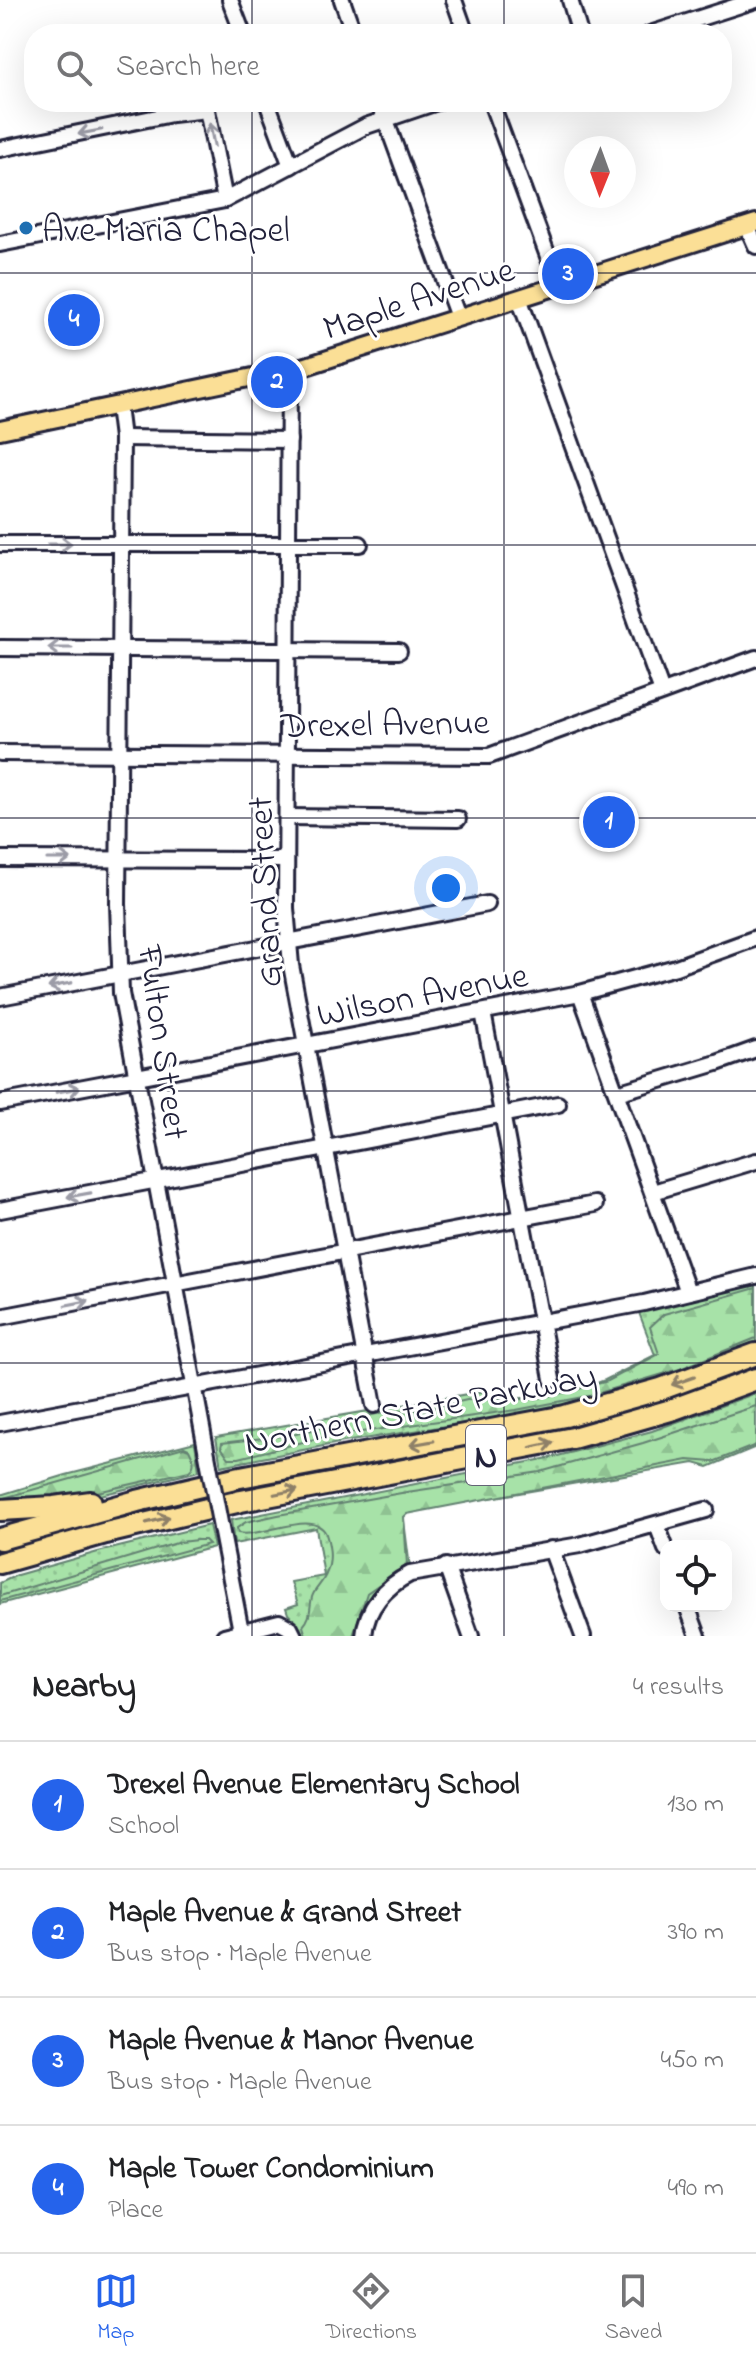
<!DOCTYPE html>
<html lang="en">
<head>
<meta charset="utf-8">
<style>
	:root { --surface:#fff; --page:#f2f2f2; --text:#202124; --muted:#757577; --line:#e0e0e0; --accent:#2563eb }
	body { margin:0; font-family:"Indie Flower",sans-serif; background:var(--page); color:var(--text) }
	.controls { position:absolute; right:24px; bottom:24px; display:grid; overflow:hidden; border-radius:16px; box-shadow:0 8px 32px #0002 }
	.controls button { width:72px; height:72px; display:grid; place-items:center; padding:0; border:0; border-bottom:2px solid var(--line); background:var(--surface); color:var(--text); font:40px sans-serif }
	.compass { position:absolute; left:564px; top:136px; width:72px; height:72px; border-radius:50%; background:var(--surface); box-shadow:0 8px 32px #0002; rotate:181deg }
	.you { position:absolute; left:446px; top:888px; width:28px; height:28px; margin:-20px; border:6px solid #fff; border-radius:50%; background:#1a73e8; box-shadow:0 0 0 12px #1a73e833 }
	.badge { display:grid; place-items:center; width:52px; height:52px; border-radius:50%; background:var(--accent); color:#fff; font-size:26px; font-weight:700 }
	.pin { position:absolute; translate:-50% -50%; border:4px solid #fff; box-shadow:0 2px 8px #0006 }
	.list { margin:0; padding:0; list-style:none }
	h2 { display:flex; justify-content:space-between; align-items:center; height:104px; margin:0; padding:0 32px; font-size:34px }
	h2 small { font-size:26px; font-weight:400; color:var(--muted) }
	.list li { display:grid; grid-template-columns:52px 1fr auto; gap:24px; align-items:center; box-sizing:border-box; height:128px; padding:0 32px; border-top:2px solid var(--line) }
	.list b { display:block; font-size:30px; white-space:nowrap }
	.list p { margin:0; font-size:26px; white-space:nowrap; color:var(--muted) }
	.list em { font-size:26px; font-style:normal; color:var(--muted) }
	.icon { flex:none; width:44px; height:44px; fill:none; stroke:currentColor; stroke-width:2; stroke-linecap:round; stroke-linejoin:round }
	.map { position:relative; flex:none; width:756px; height:1636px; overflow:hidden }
	.search { position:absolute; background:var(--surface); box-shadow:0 8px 32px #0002; left:24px; right:24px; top:24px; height:88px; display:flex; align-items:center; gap:20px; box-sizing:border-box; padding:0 28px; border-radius:32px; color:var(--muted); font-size:30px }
	.sheet { height:616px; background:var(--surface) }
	nav { display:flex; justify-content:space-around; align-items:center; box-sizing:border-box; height:112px; border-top:2px solid var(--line); background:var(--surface); font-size:22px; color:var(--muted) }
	nav a { display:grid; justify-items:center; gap:4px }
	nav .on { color:var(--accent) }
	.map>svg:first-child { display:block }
</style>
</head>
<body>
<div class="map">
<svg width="756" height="1636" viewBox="0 0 756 1636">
	<defs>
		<pattern id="grass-dots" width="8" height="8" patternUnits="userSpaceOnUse" patternTransform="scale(2)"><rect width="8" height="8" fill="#a7e2a8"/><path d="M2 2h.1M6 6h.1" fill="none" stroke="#8fc292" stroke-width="1.8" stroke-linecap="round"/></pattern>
		<pattern id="forest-firs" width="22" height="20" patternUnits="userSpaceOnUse" patternTransform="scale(2)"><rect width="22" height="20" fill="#a7e2a8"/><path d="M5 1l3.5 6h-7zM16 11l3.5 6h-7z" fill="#8fc292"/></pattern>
	</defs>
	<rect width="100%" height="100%" fill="#fff"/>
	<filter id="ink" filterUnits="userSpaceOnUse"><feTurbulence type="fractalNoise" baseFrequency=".0125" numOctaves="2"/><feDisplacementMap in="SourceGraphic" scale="16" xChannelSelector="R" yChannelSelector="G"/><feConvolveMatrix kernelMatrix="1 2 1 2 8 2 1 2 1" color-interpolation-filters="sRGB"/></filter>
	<g filter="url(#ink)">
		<g fill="url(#grass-dots)" stroke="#648272" stroke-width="2">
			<path d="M756,1284V1342L673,1374L541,1411L344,1442L221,1466L216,1437L497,1389L500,1400L567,1394L605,1380L655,1355L638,1310Z"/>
			<path d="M756,1393V1447L708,1467L694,1463L403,1513L410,1568C383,1583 357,1602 359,1636H299L295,1621L288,1614L286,1608L298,1604L291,1582L324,1576L316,1528L234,1544L231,1520L554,1457L652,1431Z"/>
			<path d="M195,1442L199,1471L80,1500L0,1506V1495L66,1475Z"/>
			<path d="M209,1525L214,1547L0,1604V1583L17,1575L98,1552Z"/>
		</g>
		<g fill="url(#forest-firs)" stroke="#648272" stroke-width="2">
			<path d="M756,1288V1338L680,1369L589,1396L516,1410L319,1438L239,1458H229L221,1447L222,1443L296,1434L388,1411L423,1410L467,1400L534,1399L567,1392L608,1381L659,1354L650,1327L664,1314Z"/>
			<path d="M756,1406V1445L713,1462L688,1460L407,1514L404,1517L407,1565L367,1593L353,1636H306L303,1626C312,1616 309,1609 312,1597C315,1587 326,1582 329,1565C331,1555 329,1543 326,1534C315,1508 260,1539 238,1533L237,1528L246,1522L278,1515L407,1492L540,1472L643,1443Z"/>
			<path d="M184,1447L189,1449C193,1457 197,1465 189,1471L93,1493L0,1503V1499Z"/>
			<path d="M197,1540H205L209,1544L0,1601V1596L180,1542Z"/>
		</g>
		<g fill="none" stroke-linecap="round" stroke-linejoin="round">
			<defs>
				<g id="minor">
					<path d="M230,0L243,34"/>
					<path d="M342,0L354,34"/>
					<path d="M454,0L466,34"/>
					<path d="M570,0L580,34"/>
					<path d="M650,34L756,0"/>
					<path d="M267,102L291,166"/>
					<path d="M379,102L458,317"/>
					<path d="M491,102L559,286"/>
					<path d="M0,149L172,114L207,110L225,200"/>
					<path d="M747,226L756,246"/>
					<path d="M0,244L225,200L366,126L437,102"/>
					<path d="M519,298L662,692"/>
					<path d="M289,369L286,908L291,965L374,1405"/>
					<path d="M118,406L122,438L118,904L121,993L209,1465"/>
					<path d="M122,438L289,440"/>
					<path d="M0,544H360"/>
					<path d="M0,648L399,651"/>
					<path d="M0,753L489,756L756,658"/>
					<path d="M287,817L458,819"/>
					<path d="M0,859L286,860"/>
					<path d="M580,993L688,1292"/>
					<path d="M0,997L487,904"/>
					<path d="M483,1012L552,1379"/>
					<path d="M617,1093L717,1063L756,1049"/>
					<path d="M0,1103L580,993L676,967L756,938"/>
					<path d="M653,1192L756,1161"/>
					<path d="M0,1210L558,1104"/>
					<path d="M0,1317L595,1204"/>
					<path d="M0,1423L644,1303L756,1276"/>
					<path d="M657,1525L666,1549"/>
					<path d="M221,1528L241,1631"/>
					<path d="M551,1549L583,1636"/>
					<path d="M446,1566L471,1636"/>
					<path d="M687,1606L698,1636"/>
					<path d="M224,1636L279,1622L290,1628L294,1636"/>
					<path d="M364,1636C366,1608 386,1586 410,1574L580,1545L706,1510"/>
				</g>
				<path id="major" d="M0,430L306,366L756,223"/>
				<g id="highway">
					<path d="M0,1510L54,1507L91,1502"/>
					<path d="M0,1539L137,1501L235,1478L565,1416L661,1389L756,1354"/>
					<path d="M0,1563L106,1533L241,1501L573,1438L671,1410L756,1379"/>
				</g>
			</defs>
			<use href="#minor" stroke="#22223b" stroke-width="20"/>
			<use href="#major" stroke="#22223b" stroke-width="22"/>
			<use href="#highway" stroke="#22223b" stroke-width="26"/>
			<use href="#minor" stroke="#fff" stroke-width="14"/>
			<use href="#major" stroke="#fbdf96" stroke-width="16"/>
			<use href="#highway" stroke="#fbdf96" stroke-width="20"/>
			<defs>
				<path id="minor-bridge" d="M209,1465L221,1528"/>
			</defs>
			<use href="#minor-bridge" stroke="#22223b" stroke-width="20" stroke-linecap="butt"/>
			<use href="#minor-bridge" stroke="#fff" stroke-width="14"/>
		</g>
		<defs><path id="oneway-shaft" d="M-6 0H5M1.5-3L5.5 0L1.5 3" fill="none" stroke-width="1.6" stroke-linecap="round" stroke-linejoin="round" transform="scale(2)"/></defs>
		<g stroke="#9c9ca7">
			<use href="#oneway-shaft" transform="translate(90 132) rotate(169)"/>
			<use href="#oneway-shaft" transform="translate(212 135) rotate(-101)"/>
			<use href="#oneway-shaft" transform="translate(60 544)"/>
			<use href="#oneway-shaft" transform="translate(60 648) rotate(-180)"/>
			<use href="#oneway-shaft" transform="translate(59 859)"/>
			<use href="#oneway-shaft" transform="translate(60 985) rotate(169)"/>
			<use href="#oneway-shaft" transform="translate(68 1090) rotate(-11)"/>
			<use href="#oneway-shaft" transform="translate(79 1195) rotate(170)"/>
			<use href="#oneway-shaft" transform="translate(77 1303) rotate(-11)"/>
		</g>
		<g stroke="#8e8068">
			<use href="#oneway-shaft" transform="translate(683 1381) rotate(161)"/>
			<use href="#oneway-shaft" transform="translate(422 1443) rotate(170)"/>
			<use href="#oneway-shaft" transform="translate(542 1445) rotate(-12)"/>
			<use href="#oneway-shaft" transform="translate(286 1492) rotate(-11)"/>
			<use href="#oneway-shaft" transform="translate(158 1520) rotate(-14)"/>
		</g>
	</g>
	<path fill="none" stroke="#22223b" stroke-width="2" stroke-opacity="0.55" d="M252,0V34M504,0V34M252,102V1636M504,102V1636M0,273H756M0,545H756M0,818H756M0,1091H756M0,1363H756"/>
	<circle fill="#1f6fb2" stroke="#fff" stroke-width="3" cx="26" cy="228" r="8"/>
	<g text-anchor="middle" stroke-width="6" stroke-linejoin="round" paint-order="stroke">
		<rect fill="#fff" stroke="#646476" stroke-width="2" x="466" y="1425" width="40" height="60" rx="6"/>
		<g font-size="34" font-weight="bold" fill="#22223b">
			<text x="486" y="1467">N</text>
		</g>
		<g font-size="36" fill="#22223b" stroke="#fff" text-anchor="start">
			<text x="42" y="241">Ave Maria Chapel</text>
		</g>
		<g font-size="36" fill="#22223b" stroke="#fff">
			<text transform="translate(418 297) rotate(-18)" y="13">Maple Avenue</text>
			<text transform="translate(385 722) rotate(-1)" y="13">Drexel Avenue</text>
			<text transform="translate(263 892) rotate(-93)" y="13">Grand Street</text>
			<text transform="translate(422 993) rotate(-11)" y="13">Wilson Avenue</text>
			<text transform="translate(165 1042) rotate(82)" y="13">Fulton Street</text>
			<text transform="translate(420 1407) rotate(-11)" y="13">Northern State Parkway</text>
		</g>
	</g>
</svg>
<div class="controls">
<button><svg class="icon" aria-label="locate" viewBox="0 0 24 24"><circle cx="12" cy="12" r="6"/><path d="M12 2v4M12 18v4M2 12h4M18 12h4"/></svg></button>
</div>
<svg class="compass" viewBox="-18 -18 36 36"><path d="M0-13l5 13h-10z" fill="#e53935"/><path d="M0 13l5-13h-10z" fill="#757577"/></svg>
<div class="you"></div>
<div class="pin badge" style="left:609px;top:822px">1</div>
<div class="pin badge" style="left:277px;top:382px">2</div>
<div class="pin badge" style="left:568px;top:274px">3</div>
<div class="pin badge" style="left:74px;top:320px">4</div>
<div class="search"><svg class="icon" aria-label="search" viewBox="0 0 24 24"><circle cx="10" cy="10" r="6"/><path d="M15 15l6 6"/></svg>Search here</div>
</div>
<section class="sheet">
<h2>Nearby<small>4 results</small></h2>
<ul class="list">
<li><span class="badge">1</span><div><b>Drexel Avenue Elementary School</b><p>School</p></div><em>130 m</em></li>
<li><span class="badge">2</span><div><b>Maple Avenue &amp; Grand Street</b><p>Bus stop · Maple Avenue</p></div><em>390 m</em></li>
<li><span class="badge">3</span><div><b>Maple Avenue &amp; Manor Avenue</b><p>Bus stop · Maple Avenue</p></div><em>450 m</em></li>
<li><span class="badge">4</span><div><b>Maple Tower Condominium</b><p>Place</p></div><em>490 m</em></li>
</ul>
</section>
<nav>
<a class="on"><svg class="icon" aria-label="map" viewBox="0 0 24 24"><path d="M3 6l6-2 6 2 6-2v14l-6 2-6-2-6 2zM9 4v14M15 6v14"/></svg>Map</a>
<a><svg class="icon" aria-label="directions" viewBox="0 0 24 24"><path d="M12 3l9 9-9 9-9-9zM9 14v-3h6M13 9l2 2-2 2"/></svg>Directions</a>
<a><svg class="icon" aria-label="saved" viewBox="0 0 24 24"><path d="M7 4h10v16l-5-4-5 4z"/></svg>Saved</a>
</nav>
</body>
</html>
